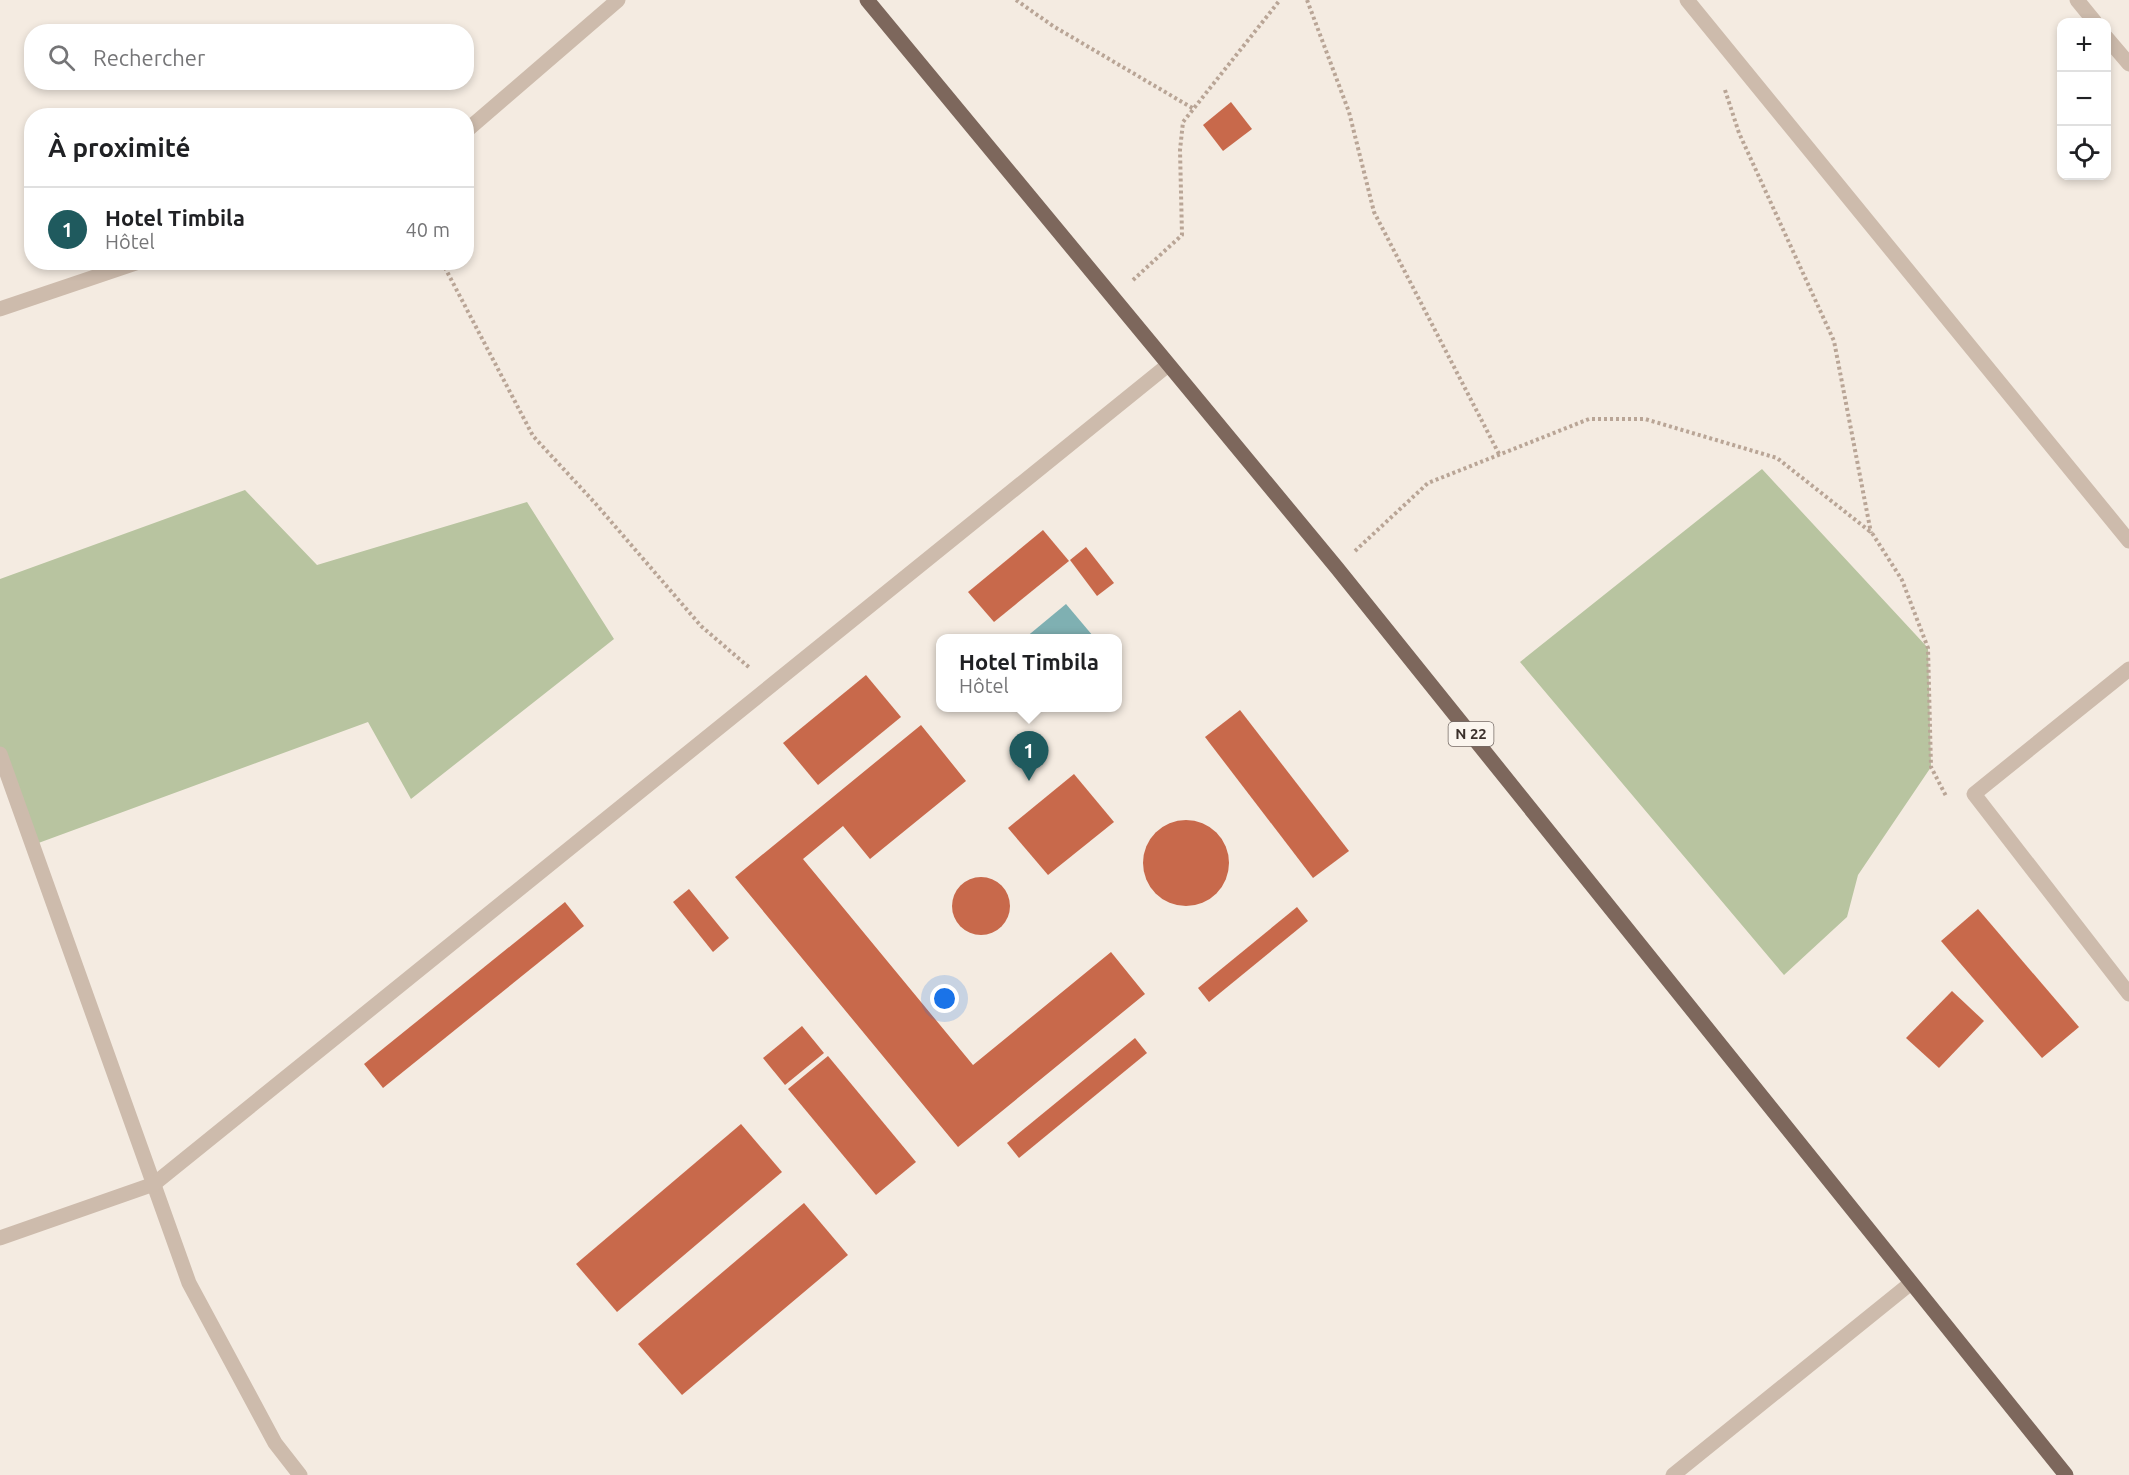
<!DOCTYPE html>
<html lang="fr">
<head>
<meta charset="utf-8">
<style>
	:root { --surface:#fff; --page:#f2f2f2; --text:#202124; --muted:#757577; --line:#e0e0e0; --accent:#1f5a5e }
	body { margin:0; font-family:Ubuntu,sans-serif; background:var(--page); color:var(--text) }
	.controls { position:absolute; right:18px; top:18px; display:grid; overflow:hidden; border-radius:12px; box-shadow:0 3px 9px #0003 }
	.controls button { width:54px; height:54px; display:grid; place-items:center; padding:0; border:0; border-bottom:2px solid var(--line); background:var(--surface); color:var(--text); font:30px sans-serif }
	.you { position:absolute; left:945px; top:999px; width:21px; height:21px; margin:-15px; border:4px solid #fff; border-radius:50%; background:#1a73e8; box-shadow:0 0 0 9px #1a73e833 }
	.badge { display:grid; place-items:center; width:39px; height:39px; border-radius:50%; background:var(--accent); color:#fff; font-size:20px; font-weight:700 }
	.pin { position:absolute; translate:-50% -50px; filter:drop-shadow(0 2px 3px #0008) }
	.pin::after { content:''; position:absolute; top:32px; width:21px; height:18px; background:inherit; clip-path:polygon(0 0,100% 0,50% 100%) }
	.popup { position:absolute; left:936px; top:634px; width:186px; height:78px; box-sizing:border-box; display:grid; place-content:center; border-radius:12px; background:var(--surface); filter:drop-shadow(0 2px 4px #0005); font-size:20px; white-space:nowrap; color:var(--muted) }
	.popup b { font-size:22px; color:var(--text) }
	.popup::after { content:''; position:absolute; left:50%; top:100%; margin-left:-12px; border:12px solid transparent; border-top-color:var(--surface) }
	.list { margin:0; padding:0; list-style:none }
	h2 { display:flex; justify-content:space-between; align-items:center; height:78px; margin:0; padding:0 24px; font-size:26px }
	h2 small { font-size:20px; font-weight:400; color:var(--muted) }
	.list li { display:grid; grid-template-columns:39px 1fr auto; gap:18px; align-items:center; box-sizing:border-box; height:84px; padding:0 24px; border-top:2px solid var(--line) }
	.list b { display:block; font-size:22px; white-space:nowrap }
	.list p { margin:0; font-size:20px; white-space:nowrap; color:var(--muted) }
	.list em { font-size:20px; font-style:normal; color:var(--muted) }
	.icon { flex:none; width:33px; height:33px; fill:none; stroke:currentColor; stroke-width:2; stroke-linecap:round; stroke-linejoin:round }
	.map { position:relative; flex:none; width:2129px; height:1475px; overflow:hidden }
	.search { position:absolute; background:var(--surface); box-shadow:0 3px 9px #0003; left:24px; top:24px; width:450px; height:66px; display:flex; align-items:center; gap:15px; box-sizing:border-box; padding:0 21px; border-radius:24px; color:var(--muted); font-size:22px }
	.panel { position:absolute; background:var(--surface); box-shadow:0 3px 9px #0003; left:24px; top:108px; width:450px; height:162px; border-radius:24px }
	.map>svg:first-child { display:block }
</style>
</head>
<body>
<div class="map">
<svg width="2129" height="1475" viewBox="0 0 2129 1475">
	<rect width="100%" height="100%" fill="#f4ebe1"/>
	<g fill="#b8c4a0">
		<path d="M1762,469L1928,648L1931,767L1858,875L1847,917L1784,975L1520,662Z"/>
		<path d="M245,490L317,565L527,502L614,639L411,799L368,722L33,845L0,754V579Z"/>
	</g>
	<path fill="#7fb0b2" d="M1066,604L1093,636L1090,638H1025Z"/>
	<g fill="#c8694b">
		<path d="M1231,102L1252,129L1223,151L1203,125Z"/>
		<path d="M1043,530L1069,561L994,622L968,592Z"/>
		<path d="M1086,547L1114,583L1097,596L1070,560Z"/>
		<path d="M866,675L901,717L818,785L783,743Z"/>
		<path d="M1240,710L1349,851L1313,878L1205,737Z"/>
		<path d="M921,725L966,781L870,859L843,826L803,859L973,1065L1111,952L1145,994L958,1147L735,877Z"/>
		<path d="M1074,774L1114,822L1048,875L1008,828Z"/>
		<circle cx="1186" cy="863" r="43"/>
		<circle cx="981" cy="906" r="29"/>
		<path d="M689,889L729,938L713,952L673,902Z"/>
		<path d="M565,902L584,926L383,1088L364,1064Z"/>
		<path d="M1297,907L1308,921L1209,1002L1198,988Z"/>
		<path d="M1978,909L2079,1027L2042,1058L1941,941Z"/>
		<path d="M1952,991L1984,1021L1939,1068L1906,1038Z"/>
		<path d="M802,1026L824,1053L785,1085L763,1058Z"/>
		<path d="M1135,1038L1147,1053L1019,1158L1007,1143Z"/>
		<path d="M828,1056L916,1162L876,1195L788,1089Z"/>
		<path d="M741,1124L782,1172L617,1312L576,1264Z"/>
		<path d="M804,1203L848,1255L682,1395L638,1344Z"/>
	</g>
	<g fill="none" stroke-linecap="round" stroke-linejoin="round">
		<g stroke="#b9a596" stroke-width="4" stroke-dasharray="3 3" stroke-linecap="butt">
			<path d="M1016,0L1053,26L1194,109"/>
			<path d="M1307,0L1349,112L1374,212L1499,454"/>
			<path d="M1725,90L1739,133L1834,341L1871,533"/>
			<path d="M442,262L533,436L595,503L701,626L751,669"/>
			<path d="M1133,280L1182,235L1180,150L1183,122L1280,0"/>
			<path d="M1355,551L1428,483L1589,419H1645L1777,458L1872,533L1902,580L1928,648L1931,767L1946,796"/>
		</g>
		<g stroke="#cdbbac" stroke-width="15">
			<path d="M1687,0L2129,541"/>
			<path d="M2077,0L2095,22"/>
			<path d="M2106,37L2129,64"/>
			<path d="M466,131L618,0"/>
			<path d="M0,309L139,262"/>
			<path d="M2129,669L1974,794L2129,994"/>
			<path d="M0,754L189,1283L275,1443L300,1475"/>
			<path d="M0,1238L154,1184L1168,365"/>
			<path d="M1673,1475L1911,1283"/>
		</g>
		<path stroke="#7d675c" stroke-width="15" d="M867,0L1337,568L2066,1475"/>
	</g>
	<g text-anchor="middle" stroke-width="5" stroke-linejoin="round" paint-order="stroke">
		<rect fill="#fbf5ee" stroke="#756b66" stroke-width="1.5" x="1448.5" y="722" width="45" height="24" rx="4.5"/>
		<g font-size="15" font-weight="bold" fill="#3b302b">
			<text x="1471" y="739">N 22</text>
		</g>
	</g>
</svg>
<div class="controls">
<button>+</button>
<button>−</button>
<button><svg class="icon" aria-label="locate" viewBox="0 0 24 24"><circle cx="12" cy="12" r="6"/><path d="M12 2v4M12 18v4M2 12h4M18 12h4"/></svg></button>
</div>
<div class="you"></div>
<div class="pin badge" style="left:1029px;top:781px">1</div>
<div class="popup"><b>Hotel Timbila</b>Hôtel</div>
<div class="search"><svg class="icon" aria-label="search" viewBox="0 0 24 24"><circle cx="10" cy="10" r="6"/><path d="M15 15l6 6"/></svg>Rechercher</div>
<section class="panel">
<h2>À proximité<small></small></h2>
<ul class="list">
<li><span class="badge">1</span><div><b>Hotel Timbila</b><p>Hôtel</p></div><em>40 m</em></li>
</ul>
</section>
</div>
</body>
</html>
